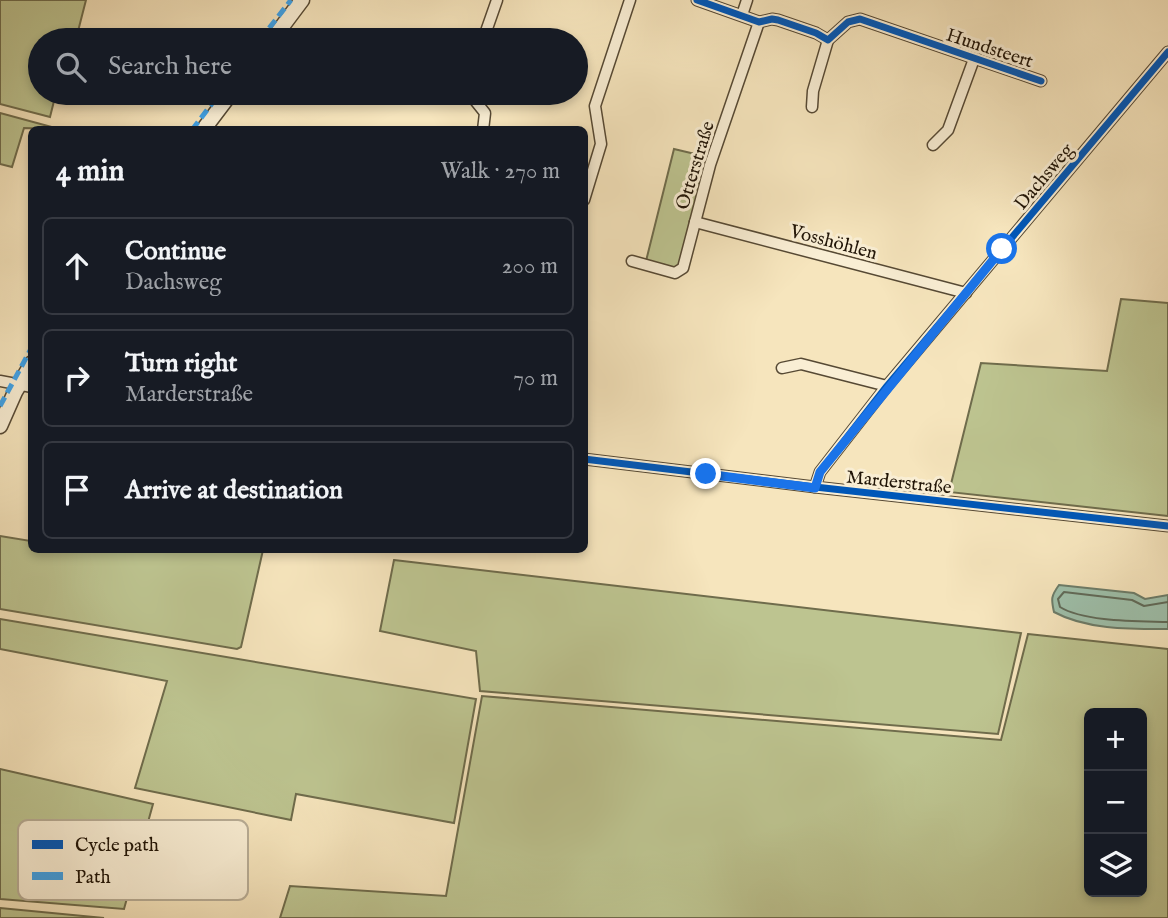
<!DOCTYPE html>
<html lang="en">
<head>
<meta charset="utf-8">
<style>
	:root { --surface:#171b24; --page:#20242c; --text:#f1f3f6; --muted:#9ea1a6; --line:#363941 }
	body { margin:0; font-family:"IM FELL English",serif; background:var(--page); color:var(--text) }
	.controls { position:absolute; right:21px; bottom:21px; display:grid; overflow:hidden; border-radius:10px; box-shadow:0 4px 10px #0003 }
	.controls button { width:63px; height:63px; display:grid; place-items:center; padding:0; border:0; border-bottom:2px solid var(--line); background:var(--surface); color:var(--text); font:35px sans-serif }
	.stop { position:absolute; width:21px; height:21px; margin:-16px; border:5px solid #1a73e8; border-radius:50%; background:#fff }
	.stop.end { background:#1a73e8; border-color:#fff; box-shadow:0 2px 7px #0008 }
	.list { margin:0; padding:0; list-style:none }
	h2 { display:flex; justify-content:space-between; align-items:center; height:91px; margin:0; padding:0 28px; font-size:30px }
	h2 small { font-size:23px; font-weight:400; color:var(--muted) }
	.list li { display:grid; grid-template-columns:46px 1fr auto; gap:21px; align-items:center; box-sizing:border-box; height:98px; margin:0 14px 14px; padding:0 14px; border:2px solid var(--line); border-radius:10px }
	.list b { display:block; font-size:26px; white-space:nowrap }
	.list p { margin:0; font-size:23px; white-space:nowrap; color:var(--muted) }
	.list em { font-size:23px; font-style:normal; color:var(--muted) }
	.icon { flex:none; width:38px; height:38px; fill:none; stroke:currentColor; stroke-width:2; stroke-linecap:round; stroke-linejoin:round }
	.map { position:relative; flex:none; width:1168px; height:918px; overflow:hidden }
	.search { position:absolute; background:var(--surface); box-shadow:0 4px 10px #0003; left:28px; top:28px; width:560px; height:77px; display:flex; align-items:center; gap:18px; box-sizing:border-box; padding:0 24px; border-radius:38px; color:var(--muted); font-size:26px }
	.panel { position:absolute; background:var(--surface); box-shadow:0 4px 10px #0003; left:28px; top:126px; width:560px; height:427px; border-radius:10px }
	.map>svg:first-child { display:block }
</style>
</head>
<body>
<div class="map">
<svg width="1168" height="918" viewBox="0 0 1168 918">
	<rect width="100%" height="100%" fill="#f6e5bd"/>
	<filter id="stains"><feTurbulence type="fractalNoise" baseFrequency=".00286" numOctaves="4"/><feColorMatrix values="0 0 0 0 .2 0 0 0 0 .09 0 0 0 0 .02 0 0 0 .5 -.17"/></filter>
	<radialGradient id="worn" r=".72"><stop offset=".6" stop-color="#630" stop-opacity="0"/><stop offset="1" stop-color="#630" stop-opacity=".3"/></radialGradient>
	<g fill="#bdc490" stroke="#6f6c4c" stroke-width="2" fill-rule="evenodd">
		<path d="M0,0H86L76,39L80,40H40V93H56L50,117L0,104Z"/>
		<path d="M0,113L59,129L24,128L12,167L0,164Z"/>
		<path d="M674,149L712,158L681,271L645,265Z"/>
		<path d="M1121,299L1168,303V516L949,492L981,363L1107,371Z"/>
		<path d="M0,536L31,541L32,550H263L241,647L237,649L0,609Z"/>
		<path d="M394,560L1021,633L998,734L480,691L476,651L380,631Z"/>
		<path d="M0,619L476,699L454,823L296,794L291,820L135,788L167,681L0,649Z"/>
		<path d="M1028,634L1168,649V918H280L290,886L446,896L482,696L1001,740ZM1089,713H1142V892H1089Z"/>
		<path d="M0,769L153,804L124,909L0,899Z"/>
		<path d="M0,908L104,918H0Z"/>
	</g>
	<path fill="#9ec0ab" stroke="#6c7c69" stroke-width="2" d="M1059,585L1134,593L1145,599L1168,595V629C1132,629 1087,630 1054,612C1051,599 1051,596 1059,585Z"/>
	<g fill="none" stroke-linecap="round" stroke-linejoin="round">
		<path stroke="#606a59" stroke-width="2" d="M1168,602L1144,606L1132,600L1064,592L1058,599L1060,607C1084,622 1139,621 1168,622"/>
		<defs>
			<g id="minor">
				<path d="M697,0L759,22L772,19L778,20L816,33L828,40L848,22L860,19L1041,81"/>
				<path d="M742,15L747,0"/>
				<path d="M483,40L497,0"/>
				<path d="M469,93L485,113L483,130"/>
				<path d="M812,107L813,91L828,40"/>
				<path d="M933,145L948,130L974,59"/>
				<path d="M584,200L601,144L595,106L630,0"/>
				<path d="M695,222L966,293"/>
				<path d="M632,261L675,273L683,268L710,165L759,22"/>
				<path d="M782,368L801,364L887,386"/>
				<path d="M0,381L32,387"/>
				<path d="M584,459L815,487L1168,526"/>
				<path d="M815,487L820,472L887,386L1168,52"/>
			</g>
			<g id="tertiary">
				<path d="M272,40L302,0"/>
				<path d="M203,130L231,93"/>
				<path d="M0,426L15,392L32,363"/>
			</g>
		</defs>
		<use href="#minor" stroke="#564934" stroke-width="13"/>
		<use href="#tertiary" stroke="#564934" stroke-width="17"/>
		<use href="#minor" stroke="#f9eed4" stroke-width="10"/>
		<use href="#tertiary" stroke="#f9eed4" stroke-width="14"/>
		<g stroke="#3ea2e9" stroke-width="5" stroke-dasharray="10 5" stroke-linecap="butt">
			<path d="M260,40L291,0"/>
			<path d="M192,130L220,93"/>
			<path d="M0,406L32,347"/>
		</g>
		<defs>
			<g id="cycleway">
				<path d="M697,0L759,22L772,19L778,20L816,33L828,40L848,22L860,19L1041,81"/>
				<path d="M584,459L815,487L1168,526"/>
				<path d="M815,487L820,472L887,386L1168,52"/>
			</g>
		</defs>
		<use href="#cycleway" stroke="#f9eed4" stroke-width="11"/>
		<use href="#cycleway" stroke="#0057b8" stroke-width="7"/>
	</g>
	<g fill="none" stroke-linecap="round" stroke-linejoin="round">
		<path stroke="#1a73e8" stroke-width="9" d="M706,474L815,488L820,472L1002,249"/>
	</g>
	<g text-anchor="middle" stroke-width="6" stroke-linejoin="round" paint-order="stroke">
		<g font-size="19" fill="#211507" stroke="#f9eed4">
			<text transform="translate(990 47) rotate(18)" y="7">Hundsteert</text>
			<text transform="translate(694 165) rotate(-73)" y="7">Otterstraße</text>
			<text transform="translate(1043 176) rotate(-50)" y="7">Dachsweg</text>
			<text transform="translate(834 241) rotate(15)" y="7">Vosshöhlen</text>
			<text transform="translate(899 481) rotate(6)" y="7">Marderstraße</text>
		</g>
	</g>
	<rect x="18" y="820" width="230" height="80" rx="10" fill="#f9eed4" stroke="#b8ad96" stroke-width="2"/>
	<rect x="32" y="840" width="31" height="9" fill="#0057b8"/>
	<rect x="32" y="872" width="31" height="8" fill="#3ea2e9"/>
	<g font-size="19" fill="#211507">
		<text x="75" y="851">Cycle path</text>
		<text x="75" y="883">Path</text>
	</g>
	<rect width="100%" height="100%" filter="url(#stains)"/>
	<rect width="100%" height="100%" fill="url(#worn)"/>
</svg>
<div class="controls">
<button>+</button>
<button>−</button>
<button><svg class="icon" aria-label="layers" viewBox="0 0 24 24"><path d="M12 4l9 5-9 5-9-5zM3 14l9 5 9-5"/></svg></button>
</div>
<div class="stop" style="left:1002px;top:249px"></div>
<div class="stop end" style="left:706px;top:474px"></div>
<div class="search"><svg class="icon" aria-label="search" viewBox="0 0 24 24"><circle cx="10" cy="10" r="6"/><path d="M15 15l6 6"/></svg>Search here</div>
<section class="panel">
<h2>4 min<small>Walk · 270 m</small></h2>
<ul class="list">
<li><svg class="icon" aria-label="ahead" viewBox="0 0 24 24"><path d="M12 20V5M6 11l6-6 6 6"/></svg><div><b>Continue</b><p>Dachsweg</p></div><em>200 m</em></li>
<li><svg class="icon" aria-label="right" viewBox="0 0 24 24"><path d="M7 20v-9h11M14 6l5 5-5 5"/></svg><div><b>Turn right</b><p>Marderstraße</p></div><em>70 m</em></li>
<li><svg class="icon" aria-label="arrive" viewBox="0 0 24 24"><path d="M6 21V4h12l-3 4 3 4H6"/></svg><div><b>Arrive at destination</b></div></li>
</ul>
</section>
</div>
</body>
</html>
